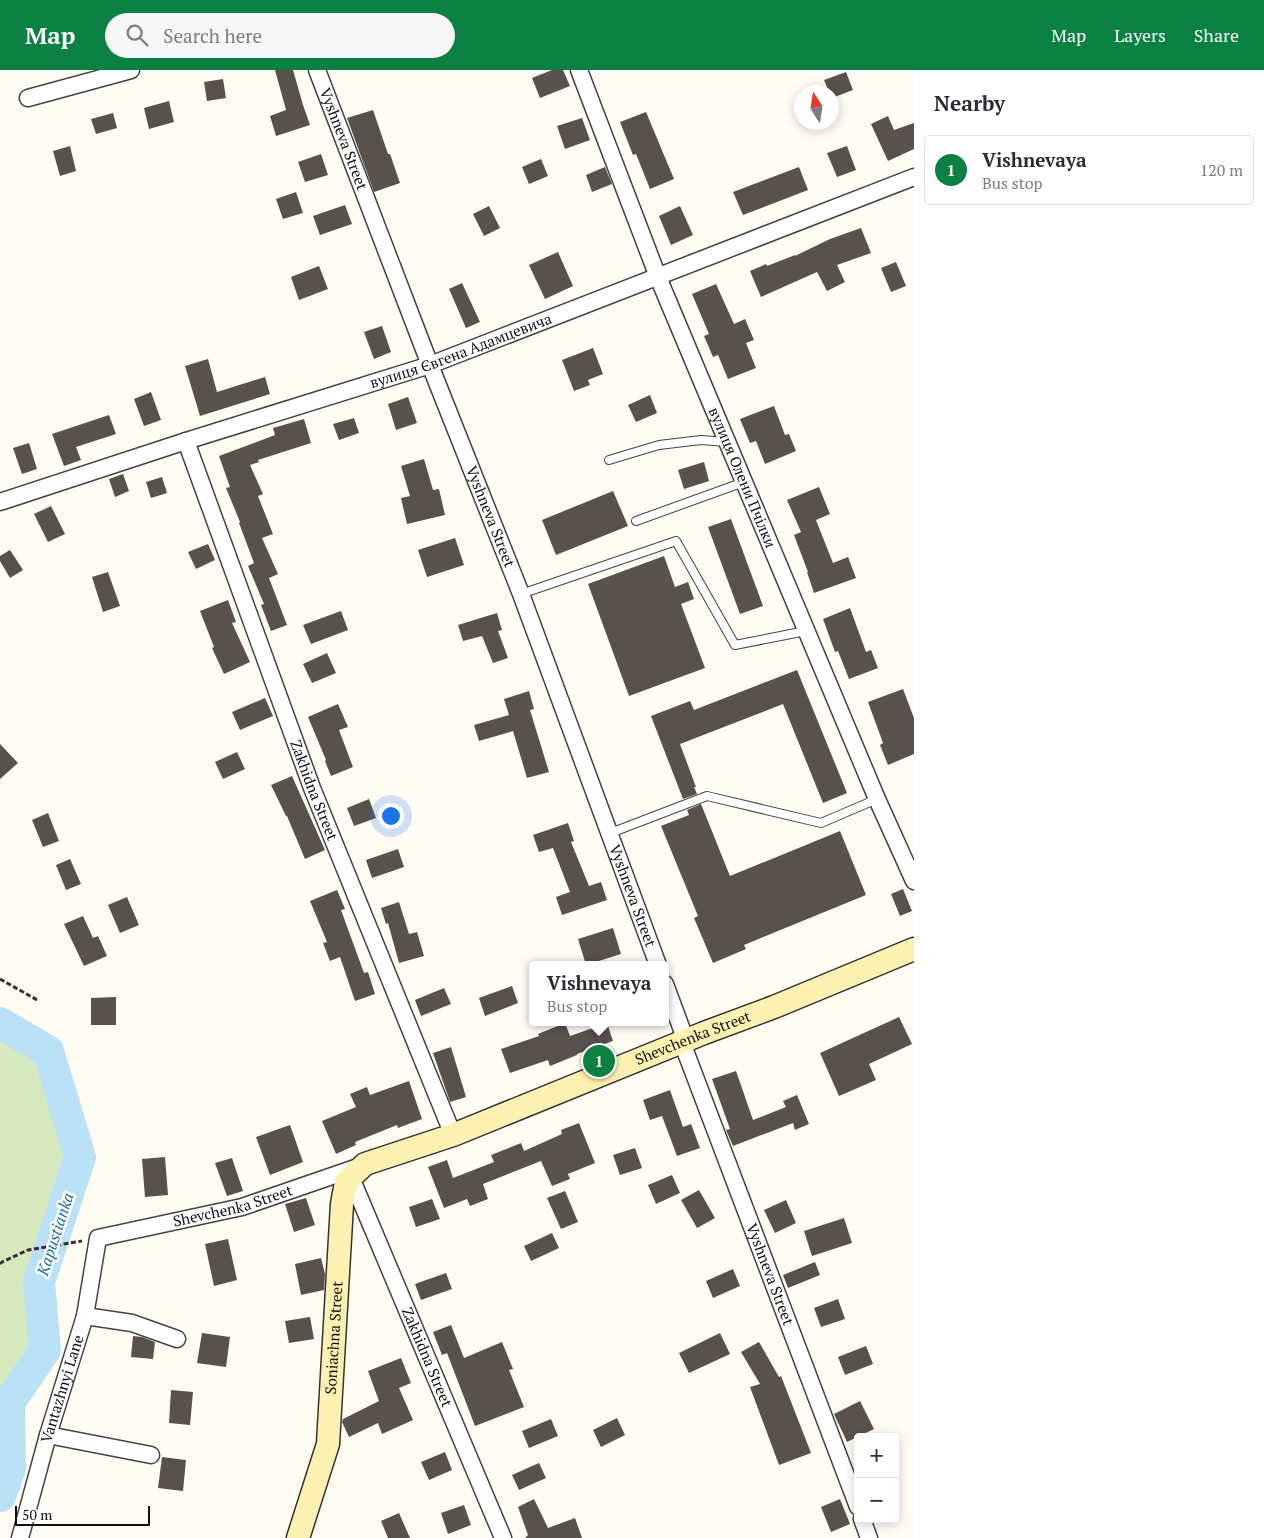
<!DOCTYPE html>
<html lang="en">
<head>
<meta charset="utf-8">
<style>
	:root { --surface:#fff; --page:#f7f7f7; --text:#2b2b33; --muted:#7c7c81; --line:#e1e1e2; --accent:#0b8043 }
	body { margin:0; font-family:"PT Serif",serif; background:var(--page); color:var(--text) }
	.controls { position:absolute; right:15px; bottom:15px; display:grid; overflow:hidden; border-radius:5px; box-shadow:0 2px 12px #0003 }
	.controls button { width:45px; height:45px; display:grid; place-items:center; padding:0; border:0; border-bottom:1px solid var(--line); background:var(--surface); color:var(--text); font:25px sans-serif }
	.compass { position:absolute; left:794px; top:15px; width:45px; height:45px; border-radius:50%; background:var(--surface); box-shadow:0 2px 12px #0003; rotate:348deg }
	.scale { position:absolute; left:15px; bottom:12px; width:135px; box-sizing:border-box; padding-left:5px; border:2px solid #101010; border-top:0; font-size:14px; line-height:18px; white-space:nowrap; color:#101010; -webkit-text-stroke:4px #fff; paint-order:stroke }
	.you { position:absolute; left:390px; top:745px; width:18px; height:18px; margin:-12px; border:4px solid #fff; border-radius:50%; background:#1a73e8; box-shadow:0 0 0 8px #1a73e833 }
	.badge { display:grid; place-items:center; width:32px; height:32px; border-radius:50%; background:var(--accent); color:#fff; font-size:16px; font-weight:700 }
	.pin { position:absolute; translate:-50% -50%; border:2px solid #fff; box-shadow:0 1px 5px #0006 }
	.popup { position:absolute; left:529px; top:891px; width:140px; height:65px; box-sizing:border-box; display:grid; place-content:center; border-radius:5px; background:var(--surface); filter:drop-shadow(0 1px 4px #0005); font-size:16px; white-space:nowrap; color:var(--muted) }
	.popup b { font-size:19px; color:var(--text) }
	.popup::after { content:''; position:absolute; left:50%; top:100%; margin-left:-10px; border:10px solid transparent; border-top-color:var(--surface) }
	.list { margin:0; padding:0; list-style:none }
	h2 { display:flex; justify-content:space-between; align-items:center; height:65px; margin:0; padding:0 20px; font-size:21px }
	h2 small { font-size:16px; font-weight:400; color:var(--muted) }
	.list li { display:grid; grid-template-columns:32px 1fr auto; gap:15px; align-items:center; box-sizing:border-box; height:70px; margin:0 10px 10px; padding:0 10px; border:1px solid var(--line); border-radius:5px }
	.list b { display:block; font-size:19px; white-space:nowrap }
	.list p { margin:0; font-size:16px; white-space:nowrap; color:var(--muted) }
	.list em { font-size:16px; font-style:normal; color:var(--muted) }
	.icon { flex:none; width:28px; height:28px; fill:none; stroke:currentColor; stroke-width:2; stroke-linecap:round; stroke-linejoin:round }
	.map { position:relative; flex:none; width:914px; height:1468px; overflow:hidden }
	header { display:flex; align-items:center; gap:30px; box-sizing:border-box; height:70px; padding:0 25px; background:var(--accent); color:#fff }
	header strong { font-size:24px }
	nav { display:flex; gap:28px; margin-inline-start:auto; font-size:18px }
	.search { width:350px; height:45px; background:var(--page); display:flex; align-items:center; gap:12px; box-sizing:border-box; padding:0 18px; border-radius:28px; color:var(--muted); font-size:19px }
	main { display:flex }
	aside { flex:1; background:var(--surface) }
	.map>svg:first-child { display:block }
</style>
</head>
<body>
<header>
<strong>Map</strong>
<div class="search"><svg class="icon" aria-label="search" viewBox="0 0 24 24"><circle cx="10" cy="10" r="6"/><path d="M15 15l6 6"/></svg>Search here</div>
<nav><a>Map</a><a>Layers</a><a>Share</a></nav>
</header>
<main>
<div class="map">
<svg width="914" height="1468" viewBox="0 0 914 1468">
	<rect width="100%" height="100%" fill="#fffcf4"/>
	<path fill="#d6e9be" d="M0,967L33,987L67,1086L27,1207L32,1280L0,1324Z"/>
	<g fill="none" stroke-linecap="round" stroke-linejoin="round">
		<path stroke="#bae1f5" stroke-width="32" d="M0,953L48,981L80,1087L39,1212L45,1280L9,1333L10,1398L0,1426"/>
	</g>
	<g fill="#59514d">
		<path d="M275,0H293L303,35L310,55L276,66L270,46L286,40Z"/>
		<path d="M552,0H563L570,16L540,28L532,8Z"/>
		<path d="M846,2L853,20L832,28V22H829L824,10Z"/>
		<path d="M223,9L226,28L207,31L204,12Z"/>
		<path d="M169,31L174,52L149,59L144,38Z"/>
		<path d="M373,40L388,84H390L400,113L374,122L347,48Z"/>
		<path d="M646,42L674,109L650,119L636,84L633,85L620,52Z"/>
		<path d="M113,43L117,58L96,64L91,49Z"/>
		<path d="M888,46L894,60L914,53V79L888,91L871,54Z"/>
		<path d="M582,48L590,70L565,79L557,56Z"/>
		<path d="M70,76L76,101L60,106L53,81Z"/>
		<path d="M847,76L856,100L837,107L827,83Z"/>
		<path d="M321,84L328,105L305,112L298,92Z"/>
		<path d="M541,89L548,106L529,114L522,97Z"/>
		<path d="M605,97L612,114L592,122L586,105Z"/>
		<path d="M799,97L808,120L743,145L733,122Z"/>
		<path d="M296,122L303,143L283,149L276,129Z"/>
		<path d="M345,135L352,154L320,165L313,146Z"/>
		<path d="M489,136L500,158L484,166L473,144Z"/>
		<path d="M680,136L693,165L671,175L659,146Z"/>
		<path d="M861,158L871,183L837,195L845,212L827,221L817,202L761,227L750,201L766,194L767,196L795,185V186L830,169Z"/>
		<path d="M558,182L573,216L545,229L529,195Z"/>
		<path d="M896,192L906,216L891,222L881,198Z"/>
		<path d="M319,196L328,219L299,230L291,207Z"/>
		<path d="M462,213L480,252L466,258L449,219Z"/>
		<path d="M716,214L734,254L745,249L754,270L746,273L756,298L728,309L718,285L713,287L704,266L709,264L692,224Z"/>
		<path d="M382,256L391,282L374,289L364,262Z"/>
		<path d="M593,278L603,304L588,310L590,315L574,321L562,290Z"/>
		<path d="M208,289L217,322L265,307L270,324L200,346L185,296Z"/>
		<path d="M151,322L161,350L144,356L134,329Z"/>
		<path d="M650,325L657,343L636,352L628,335Z"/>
		<path d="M408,327L417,353L396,360L388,334Z"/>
		<path d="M774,336L785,365L789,364L796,381L765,394L756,371L750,373L740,349Z"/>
		<path d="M109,345L116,364L76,377L81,390L64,396L52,364Z"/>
		<path d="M354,348L359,363L339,370L333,354Z"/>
		<path d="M304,349L311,373L258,390L259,392L250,395L263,424L258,426L273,464L262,468L278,504L269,508L287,555L271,561L261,535L264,534L248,496L254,493L239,453L240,452L226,418L230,417L219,386L275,365L273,358Z"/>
		<path d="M29,373L37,399L22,404L13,378Z"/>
		<path d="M424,389L433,420L439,419L445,445L407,454L401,428L410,426L401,396Z"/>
		<path d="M704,392L709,411L684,419L678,400Z"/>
		<path d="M123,404L129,421L115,427L109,409Z"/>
		<path d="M162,407L167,423L151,428L146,412Z"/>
		<path d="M819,417L830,444L816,450L833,493L848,487L856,508L814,523L807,502H808L794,465L801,462L787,430Z"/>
		<path d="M613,421L628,456L556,485L542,450Z"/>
		<path d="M51,436L65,464L48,472L34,444Z"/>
		<path d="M731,449L763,536L740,544L708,457Z"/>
		<path d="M455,468L464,495L427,507L418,480Z"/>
		<path d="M208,474L215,490L196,499L188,482Z"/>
		<path d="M10,480L23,500L10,508L0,491V486Z"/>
		<path d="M664,486L675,517L688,512L694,529L681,534L705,598L629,626L588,514Z"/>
		<path d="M108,502L120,536L103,542L92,507Z"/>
		<path d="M228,530L236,552L232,553L250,592L224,604L212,578L214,577L200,541Z"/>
		<path d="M850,538L866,582L871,580L878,598L849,609L838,581L835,582L823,549Z"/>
		<path d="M341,541L348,560L311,574L303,555Z"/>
		<path d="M497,543L502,560L498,561L508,588L493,593L482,566L463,571L458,555Z"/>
		<path d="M327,583L336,603L312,613L303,594Z"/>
		<path d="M797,600L847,723L823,733L783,634L680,674L696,717H694L697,724L683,729L651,646L690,631L694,640Z"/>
		<path d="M903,619L914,648V684L888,695L880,675L883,673L868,632Z"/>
		<path d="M529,621L534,639L530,640L549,702L527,708L513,661L479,671L474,655L509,645L504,629Z"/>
		<path d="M265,628L273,646L240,660L232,642Z"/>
		<path d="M338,634L348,657L339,660L353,697L331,706L325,691L326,690L308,647Z"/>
		<path d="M0,674L18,693L0,709Z"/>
		<path d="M237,682L245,699L223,709L215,692Z"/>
		<path d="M292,706L325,780L305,789L287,746H286L271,715Z"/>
		<path d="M369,729L376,748L354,756L347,738Z"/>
		<path d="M701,734L730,806L840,761L866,825L744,875L746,879L713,893L694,848L698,846L661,756L689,745L687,740Z"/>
		<path d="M48,743L59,771L43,777L32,750Z"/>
		<path d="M568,753L574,771L571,772L589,816L601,812L607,830L562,845L556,827L570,822L553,778L539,782L533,765Z"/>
		<path d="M398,779L404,797L372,808L366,790Z"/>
		<path d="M70,789L81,814L66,820L56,795Z"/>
		<path d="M903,819L912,841L900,846L891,824Z"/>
		<path d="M337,820L345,839L341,840L364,903L368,902L375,924L355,931L340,887L330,891L323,873L327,872L310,831Z"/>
		<path d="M127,827L139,855L120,863L108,835Z"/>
		<path d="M399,832L409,864L417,862L424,886L399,893L388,853L386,854L381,838Z"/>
		<path d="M83,846L93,868L98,866L107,886L84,896L64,854Z"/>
		<path d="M613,858L621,884L586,895L578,869Z"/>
		<path d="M512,916L518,933L485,946L479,928Z"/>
		<path d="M444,918L451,934L421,946L415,930Z"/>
		<path d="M116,927V955H91V928Z"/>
		<path d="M899,947L912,974L869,994L876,1010L839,1026L820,983Z"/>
		<path d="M565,953L570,966L607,953L613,971L577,984V985L550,996L548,990L510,1003L501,979L539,966L538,964Z"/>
		<path d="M451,977L466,1027L450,1032L433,983Z"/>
		<path d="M736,1001L753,1050L786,1037L783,1031L797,1025L809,1054L795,1060L793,1053L733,1076L726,1060L730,1059L712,1009Z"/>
		<path d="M409,1011L422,1049L398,1058L397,1055L355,1072L356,1075L336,1084L322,1051L356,1037L350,1024L367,1017L370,1025Z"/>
		<path d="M670,1020L683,1057L691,1054L700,1078L677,1086L662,1046L650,1050L643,1030Z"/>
		<path d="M579,1053L595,1093L568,1104L570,1109L552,1116L541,1091L483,1114L488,1129L470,1136L467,1129L444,1138L428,1097L447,1090L453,1108L494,1092L491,1085L521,1073L524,1081L562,1064L561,1060Z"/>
		<path d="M290,1055L303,1092L270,1105L256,1067Z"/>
		<path d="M635,1078L642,1098L620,1105L613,1085Z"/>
		<path d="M165,1087L168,1125L145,1127L142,1089Z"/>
		<path d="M232,1088L243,1121L227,1126L215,1093Z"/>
		<path d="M672,1105L680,1123L656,1134L648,1115Z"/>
		<path d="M699,1120L715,1148L697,1158L681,1130Z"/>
		<path d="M565,1121L578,1152L561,1159L547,1128Z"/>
		<path d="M306,1128L315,1155L294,1162L285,1134Z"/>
		<path d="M432,1129L440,1149L416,1157L409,1137Z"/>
		<path d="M786,1130L796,1153L775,1163L764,1140Z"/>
		<path d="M844,1148L852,1173L812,1186L804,1161Z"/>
		<path d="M552,1163L559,1178L531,1191L524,1176Z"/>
		<path d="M228,1169L237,1210L214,1216L205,1174Z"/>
		<path d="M321,1188L325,1204L324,1220L301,1225L295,1194Z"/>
		<path d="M815,1192L820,1205L788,1218L783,1205Z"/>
		<path d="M733,1199L740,1216L713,1228L706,1211Z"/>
		<path d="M446,1203L452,1219L421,1230L415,1214Z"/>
		<path d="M838,1229L845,1249L821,1257L814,1238Z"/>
		<path d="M310,1247L314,1269L289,1273L285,1251Z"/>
		<path d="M451,1255L464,1288L502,1272L513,1299L509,1300L524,1337L475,1356L447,1283L442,1285L433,1262Z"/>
		<path d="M202,1263L230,1267L226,1297L197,1293Z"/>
		<path d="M720,1263L730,1284L689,1303L679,1283Z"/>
		<path d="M133,1266L142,1267L155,1272L153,1289L131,1287Z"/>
		<path d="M759,1272L779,1307L781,1306L811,1383L779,1395L750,1317L760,1314L741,1282Z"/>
		<path d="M866,1276L873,1294L845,1305L838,1287Z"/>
		<path d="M401,1288L411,1313L399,1318L413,1350L382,1364L378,1353L349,1367L342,1352L343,1349L379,1331L368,1301Z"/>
		<path d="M171,1320L193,1322L190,1355L169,1353Z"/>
		<path d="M860,1331L874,1359L847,1372L834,1344Z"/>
		<path d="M617,1348L625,1365L601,1377L593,1360Z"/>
		<path d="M551,1349L558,1366L529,1378L522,1361Z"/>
		<path d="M445,1382L452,1400L429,1410L421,1392Z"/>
		<path d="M162,1387L186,1390L183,1421L158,1418Z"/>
		<path d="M539,1393L546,1408L519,1420L512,1405Z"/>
		<path d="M534,1429L548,1458L575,1448L582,1468H525L528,1465L518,1437Z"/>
		<path d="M840,1429L850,1454L831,1462L821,1437Z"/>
		<path d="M464,1435L471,1455L448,1464L441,1443Z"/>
		<path d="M399,1443L410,1468H388L381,1451Z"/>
	</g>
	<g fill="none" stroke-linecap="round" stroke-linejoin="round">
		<defs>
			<g id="lane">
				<path d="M609,390L659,375L701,370L727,372"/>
				<path d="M636,451L744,412"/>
				<path d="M521,524L676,471L735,575L806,561"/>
				<path d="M611,765L613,762L707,726L821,753L877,729"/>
			</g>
			<g id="street">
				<path id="s1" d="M317,0L430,295L521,524L658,895"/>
				<path id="s2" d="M579,0L658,207L877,729L914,811"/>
				<path d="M28,28L131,0"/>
				<path id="s3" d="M186,371L312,718L453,1065"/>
				<path id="s4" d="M0,432L186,371L430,295L914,107"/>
				<path id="s5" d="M665,914L682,960L686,983L858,1437"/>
				<path id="s6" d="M346,1112L355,1117L503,1468"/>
				<path d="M85,1246L132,1253L177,1269"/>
				<path d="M48,1365L151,1385"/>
				<path d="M862,1449L869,1468"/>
				<path id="s7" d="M20,1468L48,1365L85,1246L98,1168L242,1137L358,1097"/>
			</g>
			<g id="secondary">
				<path id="s8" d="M298,1468L328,1374L342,1134L346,1112L365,1094L453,1065L704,963L774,937L914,879"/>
			</g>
		</defs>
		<use href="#lane" stroke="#434343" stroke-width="10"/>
		<use href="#street" stroke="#434343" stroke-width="19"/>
		<use href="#secondary" stroke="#323232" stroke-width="25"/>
		<g stroke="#323232" stroke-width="3" stroke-dasharray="5 2.5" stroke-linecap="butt">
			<path d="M0,909L39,931"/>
			<path d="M0,1194L2,1192L28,1180L82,1171"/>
		</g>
		<use href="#lane" stroke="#fff" stroke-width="8"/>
		<use href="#street" stroke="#fff" stroke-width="16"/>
		<use href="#secondary" stroke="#fdf1b1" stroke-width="22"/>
	</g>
	<g text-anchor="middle" stroke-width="5" stroke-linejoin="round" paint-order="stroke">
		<g font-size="15" fill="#101010" stroke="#fff">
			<text dy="5" stroke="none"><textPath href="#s1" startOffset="74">Vyshneva Street</textPath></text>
			<text dy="5" stroke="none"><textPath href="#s4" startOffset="485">вулиця Євгена Адамцевича</textPath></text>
			<text dy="5" stroke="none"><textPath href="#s2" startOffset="439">вулиця Олени Пчілки</textPath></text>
			<text dy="5" stroke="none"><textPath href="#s1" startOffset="479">Vyshneva Street</textPath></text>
			<text dy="5" stroke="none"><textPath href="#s3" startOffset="372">Zakhidna Street</textPath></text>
			<text dy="5" stroke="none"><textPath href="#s1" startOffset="884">Vyshneva Street</textPath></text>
			<text dy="5" stroke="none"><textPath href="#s8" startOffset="739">Shevchenka Street</textPath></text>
			<text dy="5" stroke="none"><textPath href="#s7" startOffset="449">Shevchenka Street</textPath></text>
			<text dy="5" stroke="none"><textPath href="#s5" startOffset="309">Vyshneva Street</textPath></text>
			<text dy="5" stroke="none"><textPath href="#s8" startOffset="205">Soniachna Street</textPath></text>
			<text dy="5" stroke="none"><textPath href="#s6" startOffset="195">Zakhidna Street</textPath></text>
			<text dy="5" stroke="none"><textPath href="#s7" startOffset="155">Vantazhnyi Lane</textPath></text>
		</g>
		<g font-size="16" font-style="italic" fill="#1b6ca1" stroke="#fff">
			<text transform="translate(55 1164) rotate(-72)" y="6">Kapustianka</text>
		</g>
	</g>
</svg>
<div class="controls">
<button>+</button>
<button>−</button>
</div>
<svg class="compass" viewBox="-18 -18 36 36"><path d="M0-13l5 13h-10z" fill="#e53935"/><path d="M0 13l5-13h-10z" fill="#7c7c81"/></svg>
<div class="scale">50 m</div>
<div class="you"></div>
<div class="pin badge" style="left:599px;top:991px">1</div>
<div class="popup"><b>Vishnevaya</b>Bus stop</div>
</div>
<aside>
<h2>Nearby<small></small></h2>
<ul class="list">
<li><span class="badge">1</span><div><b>Vishnevaya</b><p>Bus stop</p></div><em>120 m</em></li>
</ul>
</aside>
</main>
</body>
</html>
